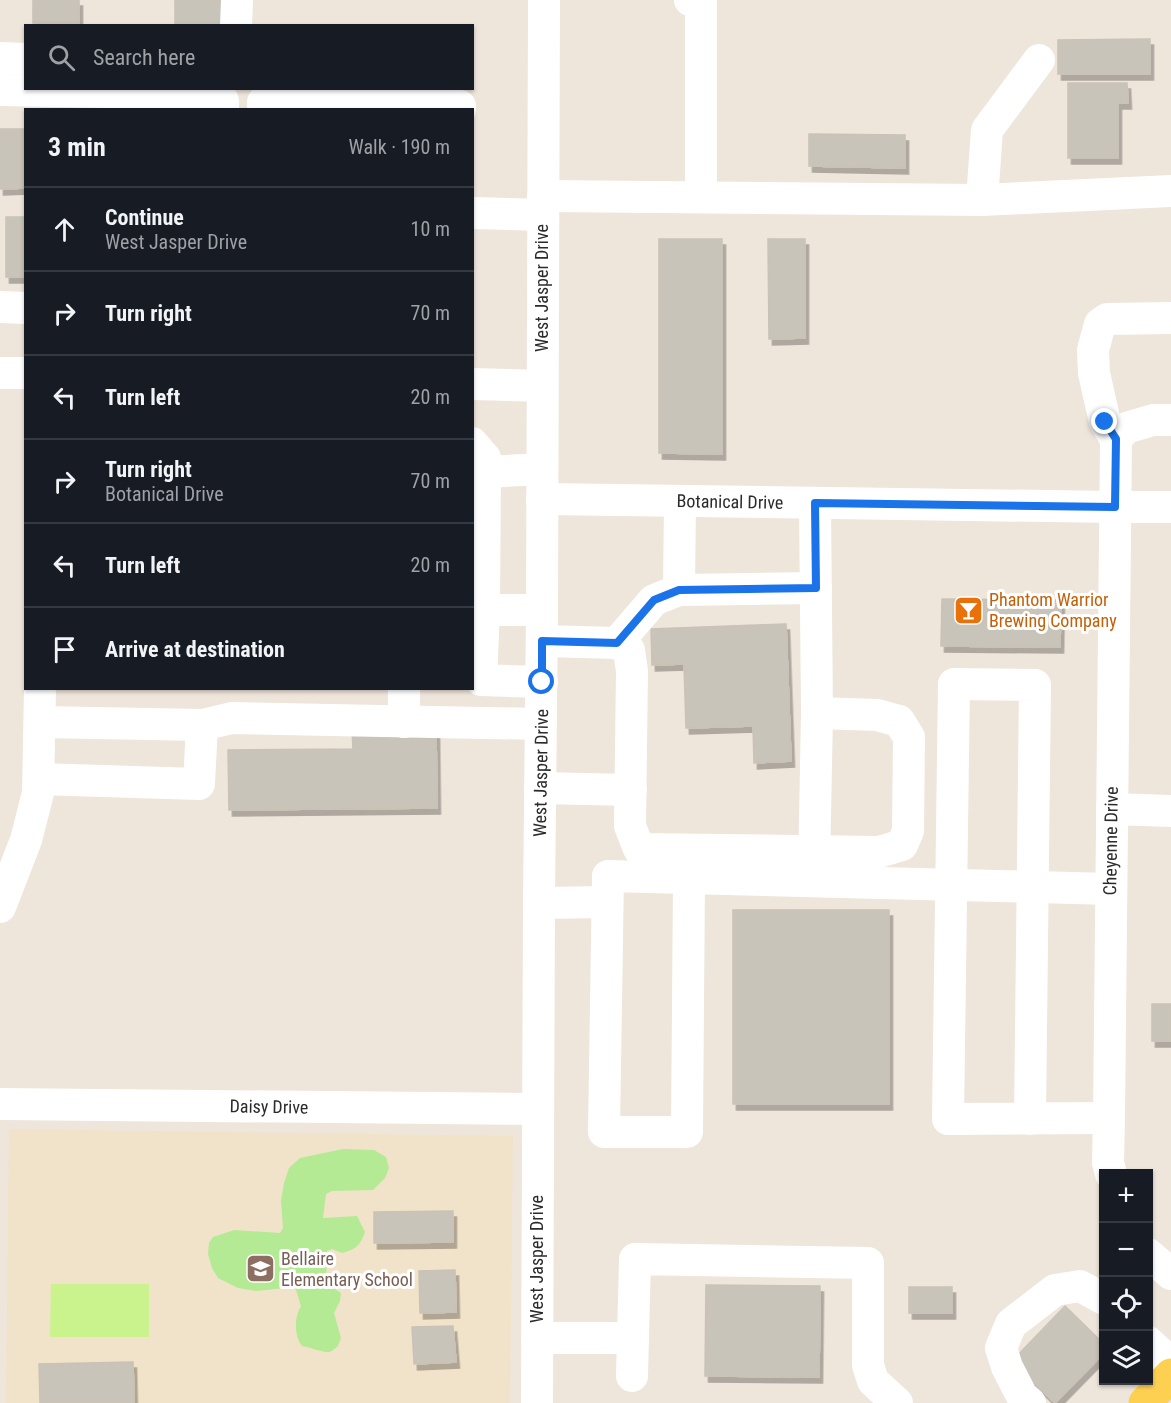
<!DOCTYPE html>
<html lang="en">
<head>
<meta charset="utf-8">
<style>
	:root { --surface:#171b24; --page:#242831; --text:#f1f3f6; --muted:#9ea1a6; --line:#363941 }
	body { margin:0; font-family:"Roboto Condensed",sans-serif; background:var(--page); color:var(--text) }
	.controls { position:absolute; right:18px; bottom:18px; display:grid; overflow:hidden; border-radius:0px; box-shadow:0 2px 4px #0004 }
	.controls button { width:54px; height:54px; display:grid; place-items:center; padding:0; border:0; border-bottom:2px solid var(--line); background:var(--surface); color:var(--text); font:30px sans-serif }
	.stop { position:absolute; width:18px; height:18px; margin:-14px; border:4px solid #1a73e8; border-radius:50%; background:#fff }
	.stop.end { background:#1a73e8; border-color:#fff; box-shadow:0 2px 6px #0008 }
	.list { margin:0; padding:0; list-style:none }
	h2 { display:flex; justify-content:space-between; align-items:center; height:78px; margin:0; padding:0 24px; font-size:26px }
	h2 small { font-size:20px; font-weight:400; color:var(--muted) }
	.list li { display:grid; grid-template-columns:39px 1fr auto; gap:18px; align-items:center; box-sizing:border-box; height:84px; padding:0 24px; border-top:2px solid var(--line) }
	.list b { display:block; font-size:22px; white-space:nowrap }
	.list p { margin:0; font-size:20px; white-space:nowrap; color:var(--muted) }
	.list em { font-size:20px; font-style:normal; color:var(--muted) }
	.icon { flex:none; width:33px; height:33px; fill:none; stroke:currentColor; stroke-width:2; stroke-linecap:round; stroke-linejoin:round }
	.map { position:relative; flex:none; width:1171px; height:1403px; overflow:hidden }
	.search { position:absolute; background:var(--surface); box-shadow:0 2px 4px #0004; left:24px; top:24px; width:450px; height:66px; display:flex; align-items:center; gap:15px; box-sizing:border-box; padding:0 21px; border-radius:0px; color:var(--muted); font-size:22px }
	.panel { position:absolute; background:var(--surface); box-shadow:0 2px 4px #0004; left:24px; top:108px; width:450px; height:582px; border-radius:0px }
	.map>svg:first-child { display:block }
</style>
</head>
<body>
<div class="map">
<svg width="1171" height="1403" viewBox="0 0 1171 1403">
	<defs>
		<filter id="shadow"><feDropShadow dx="3.5" dy="6" stdDeviation="0" flood-color="#0004"/></filter>
	</defs>
	<rect width="100%" height="100%" fill="#eee5db"/>
	<path fill="#f1e3c9" d="M9,1129L513,1136L510,1403H6Z"/>
	<path fill="#b3ea93" d="M343,1149L374,1150L386,1157L389,1168L385,1178L373,1190L332,1191L326,1194L323,1218L357,1216L365,1232C360,1246 356,1249 342,1253L332,1249L327,1251L326,1283L341,1293L340,1301L334,1313L341,1338L338,1346C335,1348 333,1351 329,1352C324,1353 309,1347 302,1346C294,1336 294,1317 301,1306L295,1287L256,1291L238,1288L218,1278L212,1268L208,1254L209,1243L213,1237L234,1230L280,1233L283,1228L281,1201L284,1183L289,1168L300,1158Z"/>
	<path fill="#caf28d" d="M51,1284H149V1337H50Z"/>
	<g fill="#c9c4ba" stroke="#cac2b5" stroke-width="1.5" filter="url(#shadow)">
		<rect x="33" y="0" width="46" height="23"/>
		<rect x="175" y="0" width="49" height="26"/>
		<path d="M1150,39V74H1058V40Z"/>
		<path d="M1068,83H1127L1128,103H1118V158H1068Z"/>
		<path d="M0,129H26V188L0,189Z"/>
		<path d="M809,134L905,135V168L809,166Z"/>
		<rect x="6" y="217" width="20" height="60"/>
		<path d="M659,239H722V454L659,453Z"/>
		<path d="M768,239H805V338L769,339Z"/>
		<path d="M942,599L1061,600L1060,647L941,646Z"/>
		<path d="M786,624L791,761L754,763L753,726L686,728L684,664L652,665L651,629Z"/>
		<path d="M352,729H436L437,808L229,810L228,750L353,749Z"/>
		<rect x="733" y="910" width="156" height="194"/>
		<rect x="1152" y="1004" width="19" height="37"/>
		<path d="M453,1211V1242L374,1243V1212Z"/>
		<path d="M455,1270L456,1312L420,1313L419,1271Z"/>
		<path d="M706,1285L820,1286L819,1377L705,1376Z"/>
		<rect x="909" y="1287" width="43" height="26"/>
		<path d="M1065,1306L1104,1344V1353L1055,1403L1012,1361Z"/>
		<path d="M453,1326L456,1362L414,1364L412,1327Z"/>
		<path d="M133,1362L134,1403H40L39,1364Z"/>
	</g>
	<g fill="none" stroke-linecap="round" stroke-linejoin="round">
		<g stroke="#fff" stroke-width="32">
			<path d="M690,0L701,1V197"/>
			<path d="M236,26L237,0"/>
			<path d="M0,58L26,59"/>
			<path d="M0,90L219,94L223,101V110"/>
			<path d="M263,110V102L460,106V110"/>
			<path d="M543,196L982,200L1171,191"/>
			<path d="M982,200L987,130L1039,60"/>
			<path d="M472,213L543,215"/>
			<path d="M0,307L26,308"/>
			<path d="M0,373H26"/>
			<path d="M472,384L542,386"/>
			<path d="M1116,439L1126,428L1153,420H1171"/>
			<path d="M472,443L485,458V472"/>
			<path d="M542,469L485,472L484,610H542"/>
			<path d="M542,499L1115,507H1171"/>
			<path d="M679,590L680,501"/>
			<path d="M484,610L481,680L542,682"/>
			<path d="M542,641L617,643L629,650L632,671L630,826L639,849L879,852L902,845L908,831L909,737L899,721L877,715L817,713"/>
			<path d="M617,643L654,600L679,590L816,588"/>
			<path d="M40,722L202,725L232,718L541,724"/>
			<path d="M404,722V688"/>
			<path d="M39,779L199,784L202,725"/>
			<path d="M540,788L631,790"/>
			<path d="M1112,809L1171,811"/>
			<path d="M689,850V878L687,1132H604L608,876C776,880 943,885 1111,889"/>
			<path d="M814,871L817,713L815,503"/>
			<path d="M539,903L607,902"/>
			<path d="M0,907L26,840L38,793L40,688"/>
			<path d="M0,1104L537,1109"/>
			<path d="M1030,1119L1035,685L954,684L948,1119L1109,1118"/>
			<path d="M1111,1174L1108,1163L1109,1118L1116,439L1105,422L1094,373L1093,350L1100,324L1107,319L1171,318"/>
			<path d="M1148,1254L1171,1274"/>
			<path d="M537,1338H633"/>
			<path d="M1148,1342L1171,1363"/>
			<path d="M632,1376L635,1259L868,1263V1365L873,1381L897,1403"/>
			<path d="M537,1403L539,903L542,610L544,0"/>
			<path d="M1030,1403L1022,1396L1007,1367L1001,1348L1011,1324L1055,1290L1080,1286L1104,1299"/>
		</g>
		<path stroke="#fed051" stroke-width="33" d="M1145,1403L1171,1375"/>
	</g>
	<g fill="none" stroke-linecap="round" stroke-linejoin="round">
		<path stroke="#1a73e8" stroke-width="8" d="M542,682V641L617,643L654,600L679,590L816,588L815,503L1115,507L1116,439L1105,422"/>
	</g>
	<defs>
		<symbol id="bar-square" viewBox="-11 -11 22 22"><rect x="-9" y="-9" width="18" height="18" rx="4" fill="#e8710a" stroke="#fff"/><path d="M-6-5H6L.8 .8V4.5H3.5V6h-7V4.5H-.8V.8Z" fill="#fff"/></symbol>
		<symbol id="school-square" viewBox="-11 -11 22 22"><rect x="-9" y="-9" width="18" height="18" rx="4" fill="#8d6e63" stroke="#fff"/><path d="M0-5L7-2L0 1L-7-2ZM-4 1L0 2.5L4 1V4Q0 6-4 4Z" fill="#fff"/></symbol>
	</defs>
	<g fill-rule="evenodd">
		<use href="#bar-square" x="952" y="594" width="33" height="33"/>
		<use href="#school-square" x="244" y="1252" width="33" height="33"/>
	</g>
	<g text-anchor="middle" stroke-width="6" stroke-linejoin="round" paint-order="stroke">
		<g font-size="18" fill="#2b2b2b" stroke="#fff">
			<text transform="translate(542 288) rotate(-90)" y="6">West Jasper Drive</text>
			<text transform="translate(730 502) rotate(1)" y="6">Botanical Drive</text>
			<text transform="translate(541 773) rotate(-89)" y="6">West Jasper Drive</text>
			<text transform="translate(1111 841) rotate(-89)" y="6">Cheyenne Drive</text>
			<text transform="translate(269 1107) rotate(1)" y="6">Daisy Drive</text>
			<text transform="translate(537 1259) rotate(-90)" y="6">West Jasper Drive</text>
		</g>
		<g font-size="18" fill="#c56008" stroke="#fff" text-anchor="start">
			<text x="989" y="606">Phantom Warrior<tspan x="989" dy="21">Brewing Company</tspan></text>
		</g>
		<g font-size="18" fill="#785e54" stroke="#fff" text-anchor="start">
			<text x="281" y="1265">Bellaire<tspan x="281" dy="21">Elementary School</tspan></text>
		</g>
	</g>
</svg>
<div class="controls">
<button>+</button>
<button>−</button>
<button><svg class="icon" aria-label="locate" viewBox="0 0 24 24"><circle cx="12" cy="12" r="6"/><path d="M12 2v4M12 18v4M2 12h4M18 12h4"/></svg></button>
<button><svg class="icon" aria-label="layers" viewBox="0 0 24 24"><path d="M12 4l9 5-9 5-9-5zM3 14l9 5 9-5"/></svg></button>
</div>
<div class="stop" style="left:542px;top:682px"></div>
<div class="stop end" style="left:1105px;top:422px"></div>
<div class="search"><svg class="icon" aria-label="search" viewBox="0 0 24 24"><circle cx="10" cy="10" r="6"/><path d="M15 15l6 6"/></svg>Search here</div>
<section class="panel">
<h2>3 min<small>Walk · 190 m</small></h2>
<ul class="list">
<li><svg class="icon" aria-label="ahead" viewBox="0 0 24 24"><path d="M12 20V5M6 11l6-6 6 6"/></svg><div><b>Continue</b><p>West Jasper Drive</p></div><em>10 m</em></li>
<li><svg class="icon" aria-label="right" viewBox="0 0 24 24"><path d="M7 20v-9h11M14 6l5 5-5 5"/></svg><div><b>Turn right</b></div><em>70 m</em></li>
<li><svg class="icon" aria-label="left" viewBox="0 0 24 24"><path d="M17 20v-9H6M10 6l-5 5 5 5"/></svg><div><b>Turn left</b></div><em>20 m</em></li>
<li><svg class="icon" aria-label="right" viewBox="0 0 24 24"><path d="M7 20v-9h11M14 6l5 5-5 5"/></svg><div><b>Turn right</b><p>Botanical Drive</p></div><em>70 m</em></li>
<li><svg class="icon" aria-label="left" viewBox="0 0 24 24"><path d="M17 20v-9H6M10 6l-5 5 5 5"/></svg><div><b>Turn left</b></div><em>20 m</em></li>
<li><svg class="icon" aria-label="arrive" viewBox="0 0 24 24"><path d="M6 21V4h12l-3 4 3 4H6"/></svg><div><b>Arrive at destination</b></div></li>
</ul>
</section>
</div>
</body>
</html>
